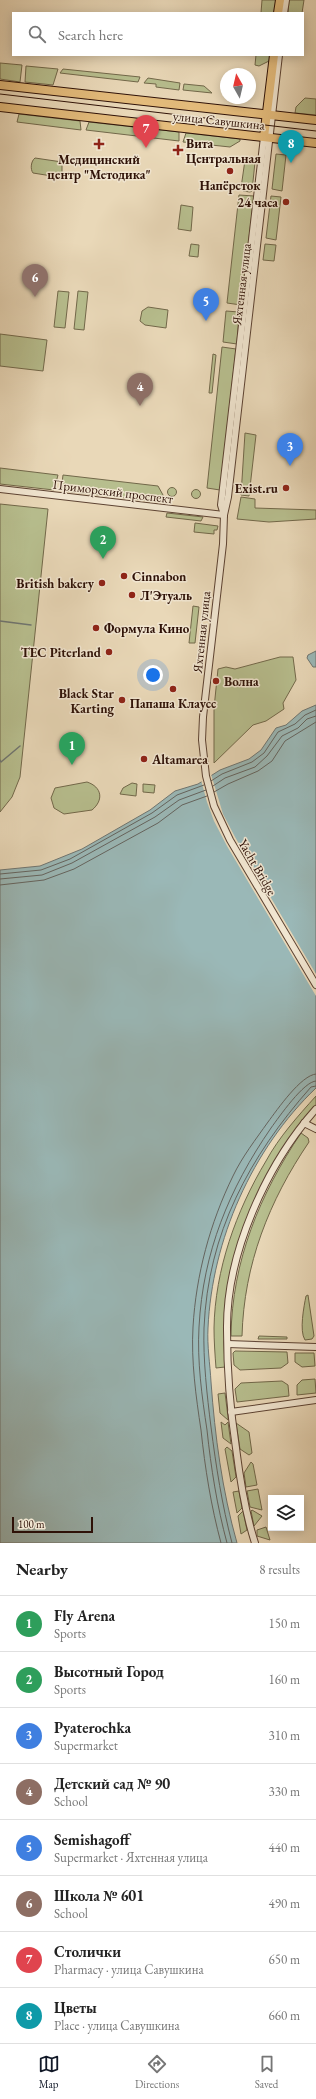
<!DOCTYPE html>
<html lang="en">
<head>
<meta charset="utf-8">
<style>
	:root { --surface:#fff; --page:#f2f2f2; --text:#222; --muted:#767676; --line:#e0e0e0; --accent:#111827 }
	body { margin:0; font-family:"EB Garamond",serif; background:var(--page); color:var(--text) }
	.controls { position:absolute; right:12px; bottom:12px; display:grid; overflow:hidden; border-radius:0px; box-shadow:0 2px 10px #0003 }
	.controls button { width:36px; height:36px; display:grid; place-items:center; padding:0; border:0; border-bottom:1px solid var(--line); background:var(--surface); color:var(--text); font:20px sans-serif }
	.compass { position:absolute; left:220px; top:68px; width:36px; height:36px; border-radius:50%; background:var(--surface); box-shadow:0 2px 10px #0003; rotate:352deg }
	.scale { position:absolute; left:12px; bottom:10px; width:81px; box-sizing:border-box; padding-left:4px; border:2px solid #2e1107; border-top:0; font-size:11px; line-height:14px; white-space:nowrap; color:#2e1107; -webkit-text-stroke:3px #f1e6d1; paint-order:stroke }
	.you { position:absolute; left:153px; top:675px; width:14px; height:14px; margin:-10px; border:3px solid #fff; border-radius:50%; background:#1a73e8; box-shadow:0 0 0 6px #1a73e833 }
	.badge { display:grid; place-items:center; width:26px; height:26px; border-radius:50%; background:var(--accent); color:#fff; font-size:13px; font-weight:700 }
	.pin { position:absolute; translate:-50% -33px; filter:drop-shadow(0 1px 2px #0008) }
	.pin::after { content:''; position:absolute; top:21px; width:14px; height:12px; background:inherit; clip-path:polygon(0 0,100% 0,50% 100%) }
	.list { margin:0; padding:0; list-style:none }
	h2 { display:flex; justify-content:space-between; align-items:center; height:52px; margin:0; padding:0 16px; font-size:17px }
	h2 small { font-size:13px; font-weight:400; color:var(--muted) }
	.list li { display:grid; grid-template-columns:26px 1fr auto; gap:12px; align-items:center; box-sizing:border-box; height:56px; padding:0 16px; border-top:1px solid var(--line) }
	.list b { display:block; font-size:15px; white-space:nowrap }
	.list p { margin:0; font-size:13px; white-space:nowrap; color:var(--muted) }
	.list em { font-size:13px; font-style:normal; color:var(--muted) }
	.icon { flex:none; width:22px; height:22px; fill:none; stroke:currentColor; stroke-width:2; stroke-linecap:round; stroke-linejoin:round }
	.map { position:relative; flex:none; width:316px; height:1543px; overflow:hidden }
	.search { position:absolute; background:var(--surface); box-shadow:0 2px 10px #0003; left:12px; right:12px; top:12px; height:44px; display:flex; align-items:center; gap:10px; box-sizing:border-box; padding:0 14px; border-radius:0px; color:var(--muted); font-size:15px }
	.sheet { height:500px; background:var(--surface) }
	nav { display:flex; justify-content:space-around; align-items:center; box-sizing:border-box; height:56px; border-top:1px solid var(--line); background:var(--surface); font-size:11px; color:var(--muted) }
	nav a { display:grid; justify-items:center; gap:2px }
	nav .on { color:var(--accent) }
	.map>svg:first-child { display:block }
</style>
</head>
<body>
<div class="map">
<svg width="316" height="1543" viewBox="0 0 316 1543">
	<rect width="100%" height="100%" fill="#e9d8b8"/>
	<filter id="stains"><feTurbulence type="fractalNoise" baseFrequency=".005" numOctaves="4"/><feColorMatrix values="0 0 0 0 .2 0 0 0 0 .09 0 0 0 0 .02 0 0 0 .5 -.17"/></filter>
	<radialGradient id="worn" r=".72"><stop offset=".6" stop-color="#630" stop-opacity="0"/><stop offset="1" stop-color="#630" stop-opacity=".3"/></radialGradient>
	<g fill="#b7be8e" stroke="#72684a">
		<path d="M262,0H277L276,13H261Z"/>
		<path d="M289,0H304L302,13H288Z"/>
		<path d="M256,55H271L269,61L259,66L255,65Z"/>
		<path d="M0,63L22,65L20,82L0,79Z"/>
		<path d="M26,66L58,69L53,85L25,82Z"/>
		<path d="M63,69L140,77L138,82L60,73Z"/>
		<path d="M148,78L180,83L179,90L156,87V84L144,83Z"/>
		<path d="M184,84L204,86L212,93L183,90Z"/>
		<path d="M305,98L316,99V115L295,113L296,107Z"/>
		<path d="M19,114L80,121L81,130L17,122Z"/>
		<path d="M89,122L179,132V141L86,130Z"/>
		<path d="M186,133L240,139V141L230,147L183,142Z"/>
		<path d="M276,154L286,155L282,191L272,189Z"/>
		<path d="M35,158L62,162V175L58,177L33,173C30,169 31,161 35,158Z"/>
		<path d="M247,158L253,159L255,162L252,191L250,192L243,191L241,188L245,160Z"/>
		<path d="M239,195L254,196L241,305L227,303Z"/>
		<path d="M271,196L281,197L276,240L266,238Z"/>
		<path d="M181,205L193,207L191,231L178,229Z"/>
		<path d="M191,244L199,245L198,257L189,256Z"/>
		<path d="M265,244L276,245L274,261L263,260Z"/>
		<path d="M58,291L69,292L65,328L54,327Z"/>
		<path d="M78,291L88,292L84,330L74,329Z"/>
		<path d="M148,307L168,310L166,328L145,325L140,321L142,311Z"/>
		<path d="M226,311L239,312L237,344L223,342Z"/>
		<path d="M0,334L47,340L43,371L0,366Z"/>
		<path d="M222,347L236,349L220,490L207,488Z"/>
		<path d="M213,354L216,355L212,393H209Z"/>
		<path d="M245,433L256,435L249,496L241,495Z"/>
		<path d="M0,468L58,475L54,490L0,484Z"/>
		<path d="M63,475L158,486L163,495L162,502L64,491L62,483Z"/>
		<circle cx="172" cy="492" r="4.5"/>
		<circle cx="196" cy="494" r="4.5"/>
		<path d="M241,497L255,499V508L316,510V519L269,522L237,519Z"/>
		<path d="M0,504L48,509L20,777L12,797L0,812Z"/>
		<path d="M167,513L203,517L201,521L166,517Z"/>
		<path d="M195,523L218,526L217,530H214V534L194,532Z"/>
		<path d="M193,606L199,607L195,643H189Z"/>
		<path d="M280,657H293L296,680L283,703L284,709L266,721L253,725L214,763V708L218,669L226,667L235,669Z"/>
		<path d="M87,782C102,787 104,800 92,810L64,814L54,808L51,798L55,788Z"/>
		<path d="M132,783L137,784L136,796L120,794L123,788Z"/>
		<path d="M143,784L155,785L154,793L143,792Z"/>
		<path d="M316,1096V1106L285,1148L240,1241L224,1342L225,1367L216,1368C215,1355 214,1341 214,1328C215,1270 236,1211 266,1161C279,1137 298,1116 316,1096Z"/>
		<path d="M301,1133L308,1138L309,1142C269,1201 244,1264 242,1336H231C232,1261 260,1194 301,1133Z"/>
		<path d="M308,1295L314,1336L312,1339L305,1340C299,1331 304,1306 306,1296Z"/>
		<path d="M259,1336L287,1337V1339H258Z"/>
		<path d="M235,1351L287,1352L288,1363L281,1368L240,1370L234,1365L233,1353Z"/>
		<path d="M295,1353H314L315,1366L302,1367L295,1362Z"/>
		<path d="M315,1379L316,1393L297,1395V1385L302,1380Z"/>
		<path d="M282,1381L288,1385L289,1396L237,1402L235,1389L241,1383Z"/>
		<path d="M225,1393L228,1417V1420L220,1413L218,1394Z"/>
		<path d="M221,1422L225,1425L228,1422L231,1444L223,1438Z"/>
		<path d="M236,1423L249,1432L252,1453L249,1455L240,1449Z"/>
		<path d="M227,1447L232,1451L236,1477L231,1482L225,1449Z"/>
		<path d="M251,1462L253,1464L257,1485L246,1487L244,1473Z"/>
		<path d="M258,1489L262,1510L250,1507L247,1491Z"/>
		<path d="M239,1491L242,1508L237,1513L233,1492Z"/>
		<path d="M252,1510L262,1516L254,1526L251,1511Z"/>
		<path d="M243,1511L247,1530L241,1534L238,1516Z"/>
		<path d="M266,1527L270,1540L257,1536V1530Z"/>
	</g>
	<g fill="#9ab8b7" stroke="#6f7571">
		<path d="M316,651V667H313L307,658L308,655Z"/>
		<path d="M316,705V1088C252,1149 212,1240 208,1328C207,1346 210,1364 211,1382C215,1436 222,1490 237,1543H0V870L40,866L82,849L150,810L175,791L198,784L220,770L249,759L261,750L276,728L286,725L302,711Z"/>
	</g>
	<path fill="#e9d8b8" d="M211,774L223,814L235,837L316,974V996L227,846L214,821L207,802L201,780Z"/>
	<g fill="none" stroke-linecap="round" stroke-linejoin="round">
		<g stroke="#64645f" stroke-width="1">
			<path d="M211,781L222,774L252,762L264,753L278,732L295,724L305,715L316,710"/>
			<path d="M213,786L225,778L255,767L267,756L282,736L298,728L307,719L316,716"/>
			<path d="M214,792L228,784L258,771L272,761L285,741L316,722"/>
			<path d="M0,874L41,870L70,859L152,813L177,795L204,785"/>
			<path d="M0,879L42,875L72,863L155,817L179,800L206,790"/>
			<path d="M0,885L44,880L74,869L158,823L182,805L207,796"/>
			<path d="M221,1543C211,1506 205,1468 201,1430C196,1397 191,1361 193,1327C196,1275 210,1223 233,1176C242,1157 256,1139 268,1122C277,1110 301,1075 316,1074"/>
			<path d="M227,1543C217,1506 211,1468 207,1430C202,1397 197,1361 199,1327C203,1252 229,1189 271,1128C279,1117 304,1081 316,1081"/>
			<path d="M232,1543C222,1505 216,1466 211,1427C207,1395 203,1360 204,1328C208,1233 249,1157 311,1087L316,1086"/>
		</g>
		<g stroke="#6f7571" stroke-width="1.5">
			<path d="M0,621L31,625"/>
			<path d="M0,760L1,762L20,746"/>
		</g>
		<defs>
			<g id="minor">
				<path d="M284,13L286,0"/>
				<path d="M264,137L221,505L224,515L223,544L203,717L202,740L206,776L214,806L230,840L316,985"/>
				<path d="M0,489L224,515"/>
				<path d="M224,515L228,497L279,55"/>
				<path d="M304,1123L316,1129"/>
				<path d="M228,1344L316,1347"/>
				<path d="M231,1412L316,1400"/>
				<path d="M255,1543C245,1512 240,1480 236,1448C230,1409 227,1369 227,1330C226,1254 266,1165 316,1109"/>
			</g>
			<g id="major">
				<path d="M278,13L280,0"/>
				<path d="M0,85L316,120"/>
				<path d="M0,107L316,143"/>
				<path d="M264,137L274,55"/>
			</g>
		</defs>
		<use href="#minor" stroke="#5d4333" stroke-width="8"/>
		<use href="#major" stroke="#2e1107" stroke-width="10"/>
		<use href="#minor" stroke="#f1e6d1" stroke-width="6"/>
		<use href="#major" stroke="#e4bc7c" stroke-width="8"/>
		<path stroke="#2e1107" stroke-width="1" d="M0,94L316,131"/>
	</g>
	<g fill="#8f2418" stroke="#f1e6d1" stroke-width="1.5">
		<path d="M97 138h4v4h4v4h-4v4h-4v-4h-4v-4h4z"/>
		<path d="M176 144h4v4h4v4h-4v4h-4v-4h-4v-4h4z"/>
		<circle cx="230" cy="171" r="4"/>
		<circle cx="286" cy="202" r="4"/>
		<circle cx="286" cy="488" r="4"/>
		<circle cx="124" cy="576" r="4"/>
		<circle cx="102" cy="583" r="4"/>
		<circle cx="132" cy="595" r="4"/>
		<circle cx="96" cy="628" r="4"/>
		<circle cx="109" cy="652" r="4"/>
		<circle cx="216" cy="681" r="4"/>
		<circle cx="173" cy="689" r="4"/>
		<circle cx="122" cy="700" r="4"/>
		<circle cx="144" cy="759" r="4"/>
	</g>
	<g text-anchor="middle" stroke-width="3" stroke-linejoin="round" paint-order="stroke">
		<g font-size="13" fill="#2e1107" stroke="#f1e6d1">
			<text transform="translate(219 120) rotate(6)" y="5">улица Савушкина</text>
			<text transform="translate(241 284) rotate(-83)" y="5">Яхтенная улица</text>
			<text transform="translate(113 491) rotate(7)" y="5">Приморский проспект</text>
			<text transform="translate(201 632) rotate(-84)" y="5">Яхтенная улица</text>
			<text transform="translate(258 867) rotate(60)" y="5">Yacht Bridge</text>
		</g>
		<g font-size="13" font-weight="bold" fill="#2e1107" stroke="#f1e6d1" text-anchor="start">
			<text x="186" y="148">Вита<tspan x="186" dy="15">Центральная</tspan></text>
			<text x="99" y="164" text-anchor="middle">Медицинский<tspan x="99" dy="15">центр "Методика"</tspan></text>
			<text x="230" y="190" text-anchor="middle">Напёрсток</text>
			<text x="278" y="207" text-anchor="end">24 часа</text>
			<text x="278" y="493" text-anchor="end">Exist.ru</text>
			<text x="132" y="581">Cinnabon</text>
			<text x="94" y="588" text-anchor="end">British bakery</text>
			<text x="140" y="600">Л'Этуаль</text>
			<text x="104" y="633">Формула Кино</text>
			<text x="101" y="657" text-anchor="end">TEC Piterland</text>
			<text x="224" y="686">Волна</text>
			<text x="114" y="698" text-anchor="end">Black Star<tspan x="114" dy="15">Karting</tspan></text>
			<text x="173" y="708" text-anchor="middle">Папаша Клаусс</text>
			<text x="152" y="764">Altamarea</text>
		</g>
	</g>
	<rect width="100%" height="100%" filter="url(#stains)"/>
	<rect width="100%" height="100%" fill="url(#worn)"/>
</svg>
<div class="controls">
<button><svg class="icon" aria-label="layers" viewBox="0 0 24 24"><path d="M12 4l9 5-9 5-9-5zM3 14l9 5 9-5"/></svg></button>
</div>
<svg class="compass" viewBox="-18 -18 36 36"><path d="M0-13l5 13h-10z" fill="#e53935"/><path d="M0 13l5-13h-10z" fill="#767676"/></svg>
<div class="scale">100 m</div>
<div class="you"></div>
<div class="pin badge" style="left:72px;top:765px;background:#2e9e5b">1</div>
<div class="pin badge" style="left:103px;top:559px;background:#2e9e5b">2</div>
<div class="pin badge" style="left:290px;top:466px;background:#3f7fe0">3</div>
<div class="pin badge" style="left:140px;top:406px;background:#8d6e63">4</div>
<div class="pin badge" style="left:206px;top:321px;background:#3f7fe0">5</div>
<div class="pin badge" style="left:35px;top:297px;background:#8d6e63">6</div>
<div class="pin badge" style="left:146px;top:148px;background:#e0444e">7</div>
<div class="pin badge" style="left:291px;top:163px;background:#0f9aa8">8</div>
<div class="search"><svg class="icon" aria-label="search" viewBox="0 0 24 24"><circle cx="10" cy="10" r="6"/><path d="M15 15l6 6"/></svg>Search here</div>
</div>
<section class="sheet">
<h2>Nearby<small>8 results</small></h2>
<ul class="list">
<li><span class="badge" style="background:#2e9e5b">1</span><div><b>Fly Arena</b><p>Sports</p></div><em>150 m</em></li>
<li><span class="badge" style="background:#2e9e5b">2</span><div><b>Высотный Город</b><p>Sports</p></div><em>160 m</em></li>
<li><span class="badge" style="background:#3f7fe0">3</span><div><b>Pyaterochka</b><p>Supermarket</p></div><em>310 m</em></li>
<li><span class="badge" style="background:#8d6e63">4</span><div><b>Детский сад № 90</b><p>School</p></div><em>330 m</em></li>
<li><span class="badge" style="background:#3f7fe0">5</span><div><b>Semishagoff</b><p>Supermarket · Яхтенная улица</p></div><em>440 m</em></li>
<li><span class="badge" style="background:#8d6e63">6</span><div><b>Школа № 601</b><p>School</p></div><em>490 m</em></li>
<li><span class="badge" style="background:#e0444e">7</span><div><b>Столички</b><p>Pharmacy · улица Савушкина</p></div><em>650 m</em></li>
<li><span class="badge" style="background:#0f9aa8">8</span><div><b>Цветы</b><p>Place · улица Савушкина</p></div><em>660 m</em></li>
</ul>
</section>
<nav>
<a class="on"><svg class="icon" aria-label="map" viewBox="0 0 24 24"><path d="M3 6l6-2 6 2 6-2v14l-6 2-6-2-6 2zM9 4v14M15 6v14"/></svg>Map</a>
<a><svg class="icon" aria-label="directions" viewBox="0 0 24 24"><path d="M12 3l9 9-9 9-9-9zM9 14v-3h6M13 9l2 2-2 2"/></svg>Directions</a>
<a><svg class="icon" aria-label="saved" viewBox="0 0 24 24"><path d="M7 4h10v16l-5-4-5 4z"/></svg>Saved</a>
</nav>
</body>
</html>
